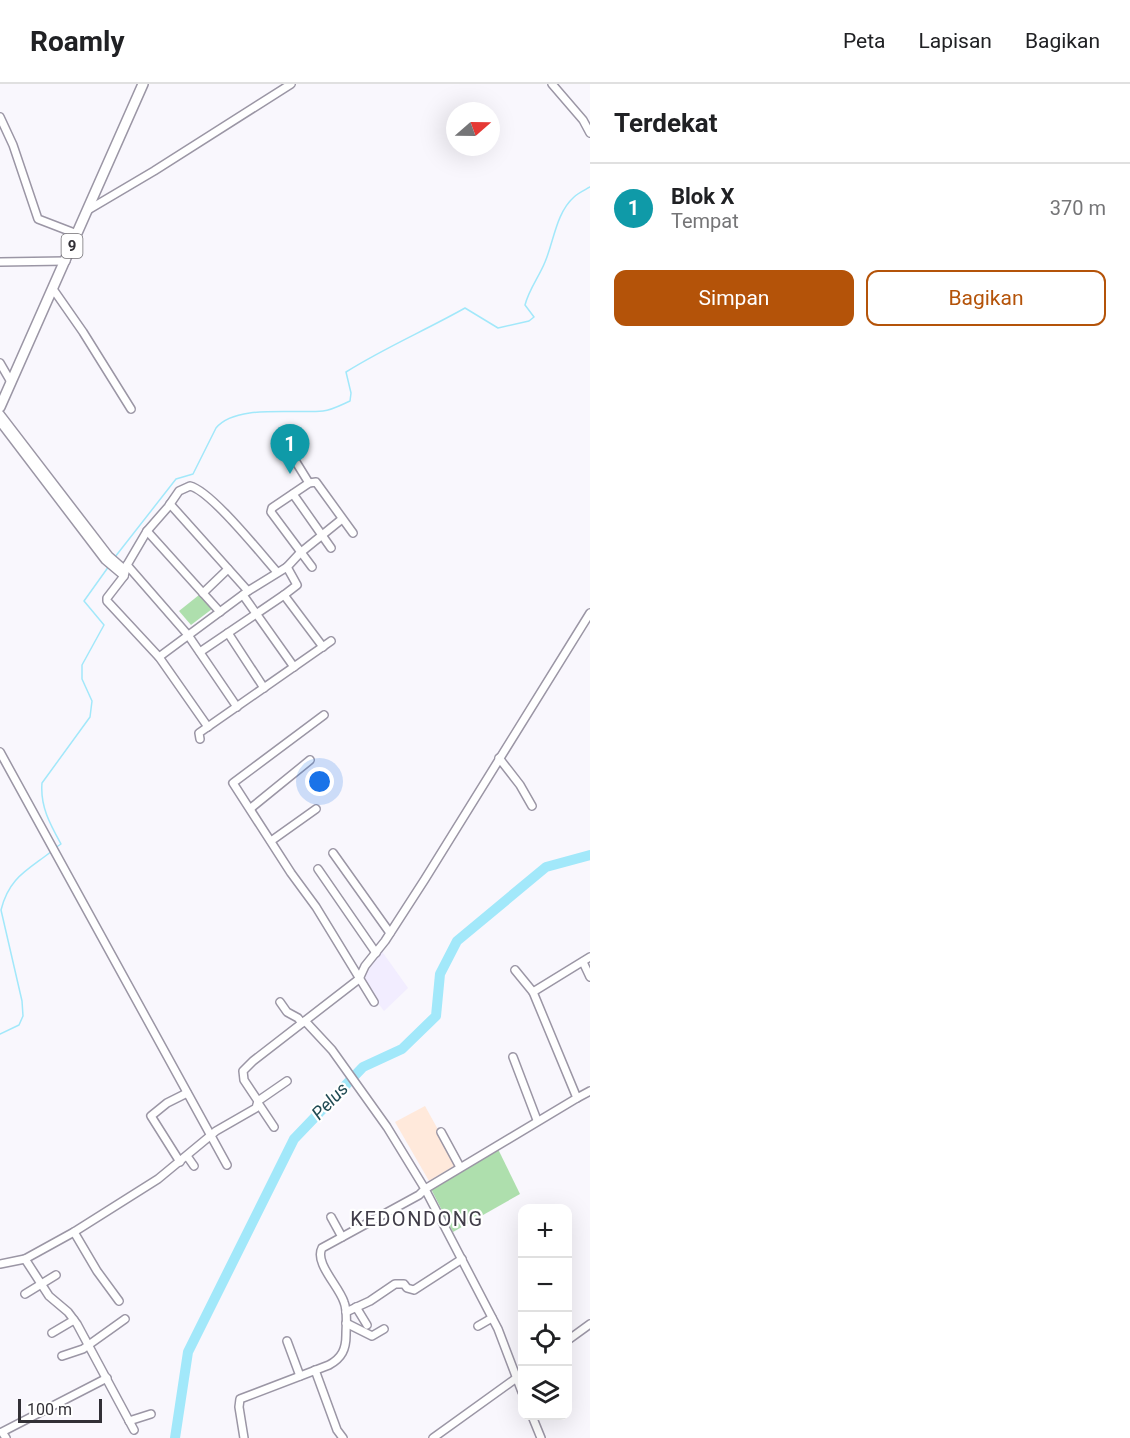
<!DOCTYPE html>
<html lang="id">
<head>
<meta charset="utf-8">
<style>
	:root { --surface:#fff; --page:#f2f2f2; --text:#202124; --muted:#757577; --line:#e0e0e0; --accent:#b45309 }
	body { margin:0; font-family:Roboto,sans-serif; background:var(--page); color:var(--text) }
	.controls { position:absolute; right:18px; bottom:18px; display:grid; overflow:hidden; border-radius:12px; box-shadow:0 6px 24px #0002 }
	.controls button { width:54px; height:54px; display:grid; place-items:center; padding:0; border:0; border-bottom:2px solid var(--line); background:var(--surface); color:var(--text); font:30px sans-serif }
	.compass { position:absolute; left:446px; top:18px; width:54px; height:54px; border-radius:50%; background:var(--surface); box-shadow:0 6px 24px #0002; rotate:70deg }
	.scale { position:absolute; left:18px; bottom:15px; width:84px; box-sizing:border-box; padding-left:6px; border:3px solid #323036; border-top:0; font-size:16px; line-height:21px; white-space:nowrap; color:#323036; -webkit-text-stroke:4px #fff; paint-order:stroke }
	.you { position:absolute; left:320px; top:698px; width:21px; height:21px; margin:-15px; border:4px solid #fff; border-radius:50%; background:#1a73e8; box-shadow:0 0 0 9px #1a73e833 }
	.badge { display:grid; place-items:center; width:39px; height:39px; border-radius:50%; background:var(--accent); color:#fff; font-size:20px; font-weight:700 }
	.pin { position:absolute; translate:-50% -50px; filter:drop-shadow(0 2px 3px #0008) }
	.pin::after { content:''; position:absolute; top:32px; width:21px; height:18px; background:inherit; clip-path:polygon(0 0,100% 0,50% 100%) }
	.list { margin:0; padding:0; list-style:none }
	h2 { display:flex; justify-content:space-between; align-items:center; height:78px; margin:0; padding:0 24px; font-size:26px }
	h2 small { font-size:20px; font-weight:400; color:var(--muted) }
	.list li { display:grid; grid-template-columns:39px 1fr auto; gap:18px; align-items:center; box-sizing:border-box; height:90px; padding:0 24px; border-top:2px solid var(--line) }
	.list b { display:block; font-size:22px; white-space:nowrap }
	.list p { margin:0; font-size:20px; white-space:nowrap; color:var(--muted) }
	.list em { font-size:20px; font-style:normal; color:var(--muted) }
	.actions { display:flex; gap:12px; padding:18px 24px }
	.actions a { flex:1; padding:14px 0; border:2px solid var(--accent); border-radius:12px; text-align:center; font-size:21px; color:var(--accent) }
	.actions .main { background:var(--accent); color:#fff }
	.icon { flex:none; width:33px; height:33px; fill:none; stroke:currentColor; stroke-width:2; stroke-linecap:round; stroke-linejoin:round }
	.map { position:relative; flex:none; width:590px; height:1354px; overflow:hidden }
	header { display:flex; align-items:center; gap:36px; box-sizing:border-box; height:84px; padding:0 30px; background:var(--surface); border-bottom:2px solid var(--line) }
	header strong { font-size:28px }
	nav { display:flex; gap:33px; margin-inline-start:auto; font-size:21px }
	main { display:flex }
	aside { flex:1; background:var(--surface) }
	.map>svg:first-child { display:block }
</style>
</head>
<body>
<header>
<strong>Roamly</strong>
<nav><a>Peta</a><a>Lapisan</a><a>Bagikan</a></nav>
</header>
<main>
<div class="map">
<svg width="590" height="1354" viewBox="0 0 590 1354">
	<rect width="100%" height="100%" fill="#f9f7fd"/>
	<path fill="#f2edff" d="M381,866L408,904L384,927L360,895Z"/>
	<path fill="#ffe9db" d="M425,1022L457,1080L429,1097L395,1038Z"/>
	<g fill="#aedfad">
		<path d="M199,511L212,525L191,541L179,527Z"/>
		<path d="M497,1063L520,1110L453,1148L430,1103Z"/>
	</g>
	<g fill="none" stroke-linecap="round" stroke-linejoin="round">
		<g stroke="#a2e8fa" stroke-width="1.5">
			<path d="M115,473L176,395L193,390L216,344C236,320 294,330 323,327C332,326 341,321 350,317L351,309L346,288C384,264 426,246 465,224L498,244L529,237L534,233L525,221C529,205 539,193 545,178C554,157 556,129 574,113C578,109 585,106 590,103"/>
			<path d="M55,764L61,760C50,740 40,722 42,699L90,633L92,617L82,595V581L104,541L84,517L109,482"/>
			<path d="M0,950L19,941L23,932L22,917L1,826C9,793 28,786 52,767"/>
		</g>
		<path stroke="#a2e8fa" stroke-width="10" d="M175,1354L188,1268L294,1055L363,983L402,965L436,932L440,890L457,857L546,783L590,771"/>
		<defs>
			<g id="minor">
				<path d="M552,0L583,36L590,49"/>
				<path d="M0,33L13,61L38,135L77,150"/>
				<path d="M88,126L154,87L291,0"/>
				<path d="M0,178L66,177"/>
				<path d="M53,205L83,248L131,325"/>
				<path d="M0,279L11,298"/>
				<path d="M0,330L109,472L125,486"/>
				<path d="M0,338L105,476L124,492"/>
				<path d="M296,378L309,399"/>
				<path d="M293,410L331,464"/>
				<path d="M170,420L248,507"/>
				<path d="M147,447L220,528"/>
				<path d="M127,481L188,551L237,623"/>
				<path d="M287,483L300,469L342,435"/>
				<path d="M312,483L271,428L272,424L309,399L316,398L353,449"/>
				<path d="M203,509L228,485"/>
				<path d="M243,511L294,583"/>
				<path d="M228,549L264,604"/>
				<path d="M200,568L284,511"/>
				<path d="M159,573L248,507L287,483L297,501L284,511L323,563"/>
				<path d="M324,631L233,699L291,789L316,823L374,918"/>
				<path d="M208,643L159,573L107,517V514L124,492L127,481L147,447L168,423L179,407L190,402C211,407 261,470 277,488"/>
				<path d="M200,655L199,649L331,557"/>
				<path d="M0,668L227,1081"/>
				<path d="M499,674L520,701L532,722"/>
				<path d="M251,724L310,676"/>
				<path d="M271,757L316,725"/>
				<path d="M333,769L390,849"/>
				<path d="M318,785L376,869"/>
				<path d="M583,878L590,893"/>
				<path d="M515,886L533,908"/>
				<path d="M280,918L287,928L298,934L302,939"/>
				<path d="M513,973L537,1036"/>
				<path d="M577,1014L590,1007"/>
				<path d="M258,1017L287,997"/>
				<path d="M258,1019L274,1043"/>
				<path d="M441,1048L460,1083"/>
				<path d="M187,1072L194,1082"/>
				<path d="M180,1078L151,1032L167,1019L187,1009"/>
				<path d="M331,1133L342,1153"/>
				<path d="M74,1148L97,1187L119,1217"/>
				<path d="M25,1175L49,1212L68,1228L77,1240L134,1346"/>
				<path d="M0,1180L25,1175L74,1148L158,1095L216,1047L256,1024L258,1017L244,996L243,987L253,977L359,895L365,882L385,857L425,795L590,529"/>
				<path d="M25,1210L56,1191"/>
				<path d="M356,1223L367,1241"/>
				<path d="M346,1228L370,1217L395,1200H404L407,1204L414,1206L462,1175"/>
				<path d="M346,1239L372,1252L384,1245"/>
				<path d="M478,1242L492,1234"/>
				<path d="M52,1249L74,1236"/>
				<path d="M568,1256L590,1240"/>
				<path d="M287,1257L300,1292"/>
				<path d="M62,1272L83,1265L125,1235"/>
				<path d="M315,1286L337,1346L343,1354"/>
				<path d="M522,1308L498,1245L425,1105L577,1014L533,908L590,873"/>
				<path d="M532,1332L541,1354"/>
				<path d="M129,1337L151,1330"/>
				<path d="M6,1354L2,1348L107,1294"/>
				<path d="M244,1354L239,1323L240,1315L329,1281C342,1274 346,1265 346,1251C346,1240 348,1228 344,1218C339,1202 314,1179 322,1164L419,1111L425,1105L387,1043L332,966L305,937"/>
				<path d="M433,1354L522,1290"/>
			</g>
			<path id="highway" d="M0,323L143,0"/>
		</defs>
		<use href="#minor" stroke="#9b96a5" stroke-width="10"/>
		<use href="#highway" stroke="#9b96a5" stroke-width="12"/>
		<use href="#minor" stroke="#fff" stroke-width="7"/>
		<use href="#highway" stroke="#fff" stroke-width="9"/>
	</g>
	<g text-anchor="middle" stroke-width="4.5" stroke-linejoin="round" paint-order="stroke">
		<rect fill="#fff" stroke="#706e72" stroke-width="1.5" x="61.5" y="150" width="21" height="24" rx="4.5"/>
		<g font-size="15" font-weight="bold" fill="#323036">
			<text x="72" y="167">9</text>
		</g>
		<g font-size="18" font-style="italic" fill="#214b54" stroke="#fff">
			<text transform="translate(330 1017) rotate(-46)" y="6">Pelus</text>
		</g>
		<g font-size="20" letter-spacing="1.5" fill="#413d49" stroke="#fff">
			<text x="417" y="1142">KEDONDONG</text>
		</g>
	</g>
</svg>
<div class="controls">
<button>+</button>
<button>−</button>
<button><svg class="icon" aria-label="locate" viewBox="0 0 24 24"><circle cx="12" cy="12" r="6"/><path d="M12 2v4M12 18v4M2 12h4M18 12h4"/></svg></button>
<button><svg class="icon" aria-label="layers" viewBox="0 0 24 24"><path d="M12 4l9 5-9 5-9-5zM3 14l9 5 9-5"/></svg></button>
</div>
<svg class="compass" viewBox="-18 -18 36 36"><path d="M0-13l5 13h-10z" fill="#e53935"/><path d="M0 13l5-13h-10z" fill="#757577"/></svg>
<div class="scale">100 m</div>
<div class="you"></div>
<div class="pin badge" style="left:290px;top:390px;background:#0f9aa8">1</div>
</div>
<aside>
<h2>Terdekat<small></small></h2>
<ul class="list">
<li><span class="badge" style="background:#0f9aa8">1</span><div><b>Blok X</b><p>Tempat</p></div><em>370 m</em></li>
</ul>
<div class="actions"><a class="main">Simpan</a><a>Bagikan</a></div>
</aside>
</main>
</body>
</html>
